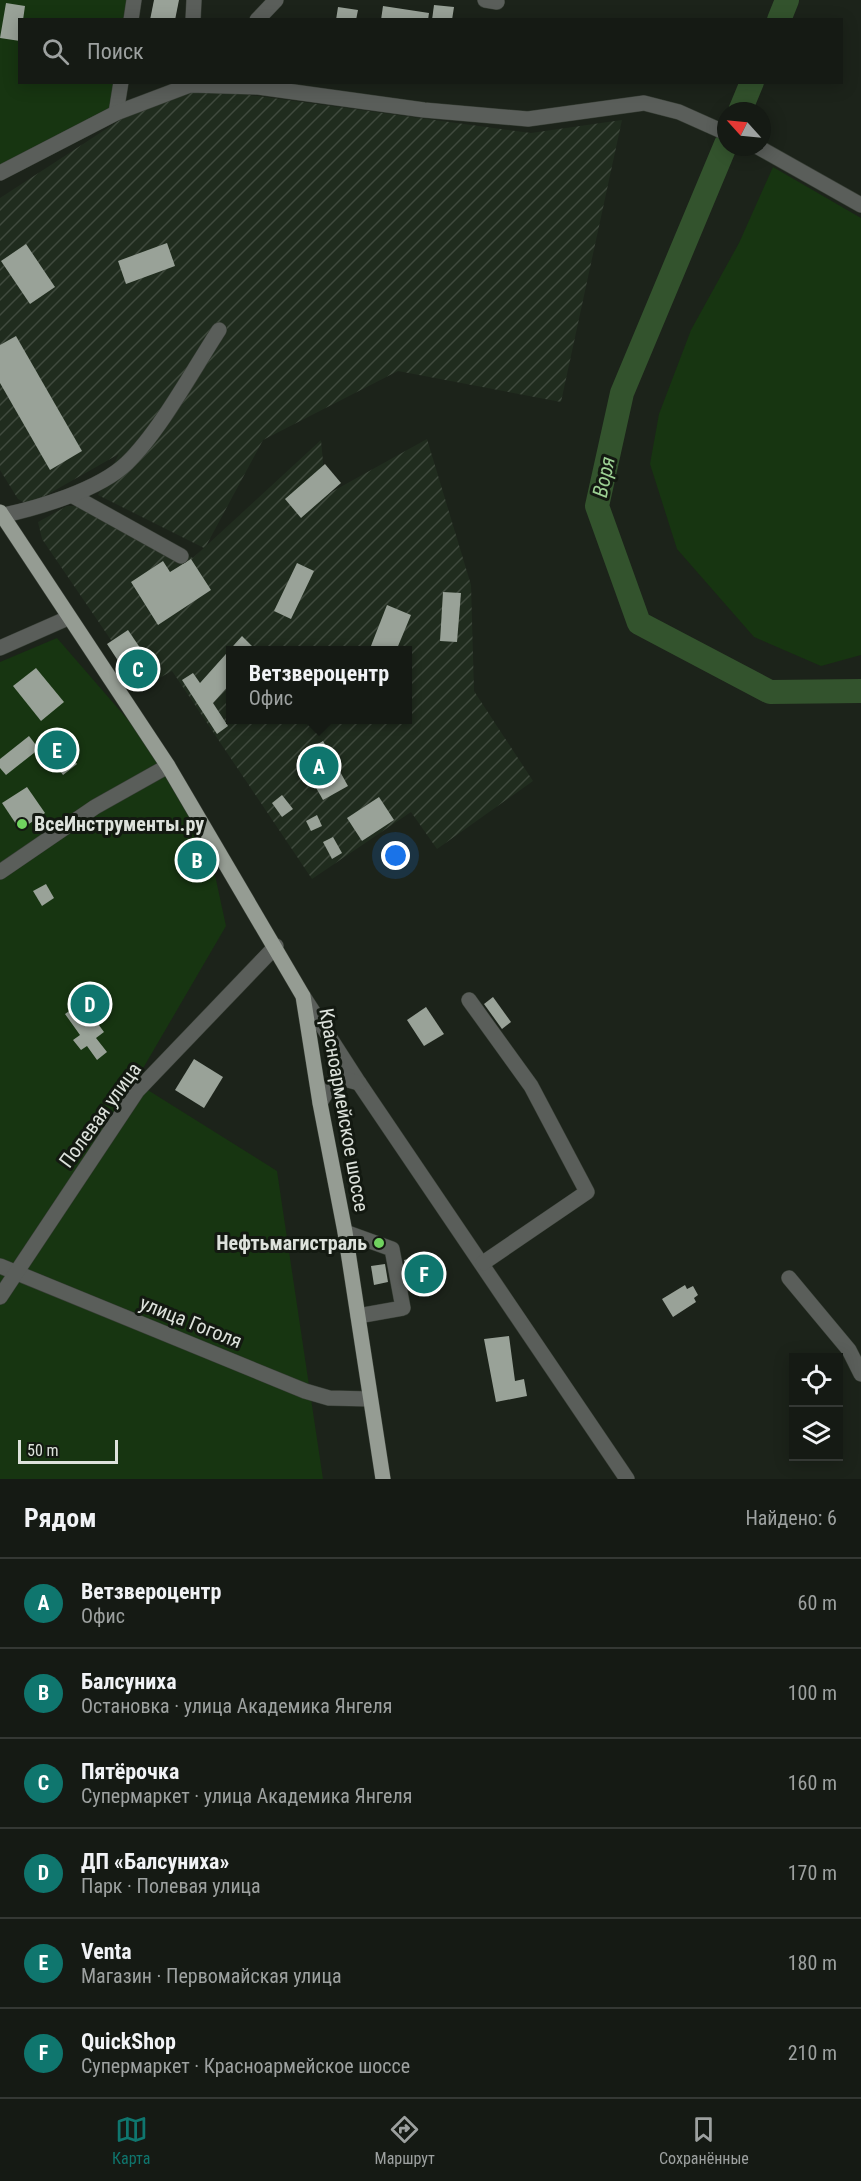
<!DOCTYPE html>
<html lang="ru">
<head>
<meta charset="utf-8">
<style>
	:root { --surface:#151a14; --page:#222722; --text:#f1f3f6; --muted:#9da1a0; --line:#343834; --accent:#0f766e }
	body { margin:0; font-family:"Roboto Condensed",sans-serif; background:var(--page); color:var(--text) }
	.controls { position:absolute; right:18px; bottom:18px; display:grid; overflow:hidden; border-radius:0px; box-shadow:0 3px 15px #0003 }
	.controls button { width:54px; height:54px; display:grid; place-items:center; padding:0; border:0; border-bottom:2px solid var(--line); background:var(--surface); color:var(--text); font:30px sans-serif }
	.compass { position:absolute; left:717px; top:102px; width:54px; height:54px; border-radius:50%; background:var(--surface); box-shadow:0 3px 15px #0003; rotate:297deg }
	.scale { position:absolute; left:18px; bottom:15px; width:100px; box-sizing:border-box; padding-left:6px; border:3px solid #dde2dc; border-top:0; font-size:16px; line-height:21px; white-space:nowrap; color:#dde2dc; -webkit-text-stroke:4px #131911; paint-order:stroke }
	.you { position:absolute; left:396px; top:856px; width:21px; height:21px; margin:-15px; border:4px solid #fff; border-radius:50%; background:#1a73e8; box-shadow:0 0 0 9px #1a73e833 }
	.badge { display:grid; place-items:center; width:39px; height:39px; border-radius:50%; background:var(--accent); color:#fff; font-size:20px; font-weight:700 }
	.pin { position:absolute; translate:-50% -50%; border:3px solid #fff; box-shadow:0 2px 6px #0006 }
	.popup { position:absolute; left:226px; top:646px; width:186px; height:78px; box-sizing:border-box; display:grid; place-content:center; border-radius:0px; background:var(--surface); filter:drop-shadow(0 2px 4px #0005); font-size:20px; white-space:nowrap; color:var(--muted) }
	.popup b { font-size:22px; color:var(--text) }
	.popup::after { content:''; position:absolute; left:50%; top:100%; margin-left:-12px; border:12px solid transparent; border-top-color:var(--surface) }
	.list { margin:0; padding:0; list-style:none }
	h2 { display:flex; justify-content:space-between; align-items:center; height:78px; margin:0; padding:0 24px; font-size:26px }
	h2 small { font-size:20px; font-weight:400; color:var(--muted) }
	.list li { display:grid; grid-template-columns:39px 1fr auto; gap:18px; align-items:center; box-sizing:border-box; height:90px; padding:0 24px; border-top:2px solid var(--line) }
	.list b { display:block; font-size:22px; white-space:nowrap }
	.list p { margin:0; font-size:20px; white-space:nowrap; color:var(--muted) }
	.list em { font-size:20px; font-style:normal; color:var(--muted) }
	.icon { flex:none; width:33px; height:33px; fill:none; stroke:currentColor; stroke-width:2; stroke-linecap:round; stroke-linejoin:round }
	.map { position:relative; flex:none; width:861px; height:1479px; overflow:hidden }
	.search { position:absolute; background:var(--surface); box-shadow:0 3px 15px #0003; left:18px; right:18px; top:18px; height:66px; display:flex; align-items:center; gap:15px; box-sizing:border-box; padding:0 21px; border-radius:0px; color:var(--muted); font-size:22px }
	.sheet { height:618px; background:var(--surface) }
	nav { display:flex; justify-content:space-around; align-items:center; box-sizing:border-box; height:84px; border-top:2px solid var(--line); background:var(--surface); font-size:16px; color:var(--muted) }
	nav a { display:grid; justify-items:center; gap:3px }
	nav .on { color:var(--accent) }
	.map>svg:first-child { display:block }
</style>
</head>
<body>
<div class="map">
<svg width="861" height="1479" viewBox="0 0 861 1479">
	<defs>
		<pattern id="industrial-furrows" width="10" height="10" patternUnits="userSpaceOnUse" patternTransform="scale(1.5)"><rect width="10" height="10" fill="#202c1e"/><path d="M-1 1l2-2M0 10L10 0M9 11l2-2" fill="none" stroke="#404a3e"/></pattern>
	</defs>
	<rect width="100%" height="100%" fill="#1c231a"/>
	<path fill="url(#industrial-furrows)" fill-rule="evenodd" d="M205,89L531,133L622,120L561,402L398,371L263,440L206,546L321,440L326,495L427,439L471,585L474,691L533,781L437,849L411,812L312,879L172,671L143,687L42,539L38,522L67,506H87L193,558L204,548L98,495L119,454L29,505L18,499L0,470V198L143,105ZM230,650H407V720H230Z"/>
	<g fill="#173511">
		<path d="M0,0H134L131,19L20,20V82L121,83L116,113L0,173Z"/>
		<path d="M773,167L861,218V655L821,666L754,637L677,549L650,464L659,414L691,330L739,243Z"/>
		<path d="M57,638L168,766L205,829L226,926L135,1082L277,1171L323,1479H0V662Z"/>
	</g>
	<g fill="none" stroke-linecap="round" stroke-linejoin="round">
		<g stroke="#33532d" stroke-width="24">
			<path d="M779,20L787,0"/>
			<path d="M740,111L752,82"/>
			<path d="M726,144L622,393L597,506L639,623L770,692L861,691"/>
		</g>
	</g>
	<g fill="#99a298">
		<path d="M154,0H179L175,20H150Z"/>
		<path d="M6,3L25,6L23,20H20V41L0,38Z"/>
		<path d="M434,5L454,7L452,20H432Z"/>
		<path d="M383,6L429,13L428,20H381Z"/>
		<path d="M338,7L358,10L356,20H336Z"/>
		<path d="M167,243L175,266L126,284L118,261Z"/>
		<path d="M26,244L55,287L30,304L1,261Z"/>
		<path d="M16,336L82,451L50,470L0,383V345Z"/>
		<path d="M325,464L341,483L301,518L285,499Z"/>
		<path d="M191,559L211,590L158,625L131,582L163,561L170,572Z"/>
		<path d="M297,563L314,571L291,619L274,611Z"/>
		<path d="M443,592L461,593L457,642L440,641Z"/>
		<path d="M387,605L411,615L396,651H369Z"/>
		<path d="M128,630L153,667L132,682L107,644Z"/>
		<path d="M242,636L257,651H231V683L213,703L228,726L217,734L182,680L193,673L200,683Z"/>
		<path d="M36,668L64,702L41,721L13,686Z"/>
		<path d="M29,736L39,749L6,775L0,768V759Z"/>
		<path d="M57,739L62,746L68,742L78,756L73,759L77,764L63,775L44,748Z"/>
		<path d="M323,741L348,786L323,800L298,756Z"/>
		<path d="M27,787L45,813L20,830L2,803Z"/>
		<path d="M282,795L293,809L282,817L272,803Z"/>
		<path d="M379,797L394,820L362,841L347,818Z"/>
		<path d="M317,815L322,826L311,831L306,821Z"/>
		<path d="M333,837L342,853L332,859L323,842Z"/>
		<path d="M46,884L54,898L42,906L33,891Z"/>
		<path d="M493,997L511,1022L502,1029L484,1004Z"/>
		<path d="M82,1002L104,1032L96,1038L107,1052L97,1060L87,1046L81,1050L73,1040L80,1035L65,1014Z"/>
		<path d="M426,1007L444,1034L424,1046L407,1020Z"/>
		<path d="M194,1059L223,1077L204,1108L175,1090Z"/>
		<path d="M426,1254L430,1278L408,1279L404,1260Z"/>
		<path d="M385,1264L388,1282L374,1285L371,1266Z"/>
		<path d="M685,1285L687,1289L693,1286L698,1295L694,1298L696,1302L673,1317L662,1299Z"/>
		<path d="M509,1336L515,1381L524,1379L527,1396L496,1402L484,1339Z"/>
	</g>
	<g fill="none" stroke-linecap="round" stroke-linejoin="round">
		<defs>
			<g id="minor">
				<path d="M485,0L497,2"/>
				<path d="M131,20L134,0"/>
				<path d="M193,20L194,0"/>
				<path d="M257,20L276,0"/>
				<path d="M116,113L121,82"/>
				<path d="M758,147L861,205"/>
				<path d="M0,173L116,113L190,85L258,87L424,110L528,119L644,103L679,112L726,133"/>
				<path d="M73,496L181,556"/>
				<path d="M0,516C38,508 99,490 127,463C160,431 193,370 219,330"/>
				<path d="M0,648L68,618"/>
				<path d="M0,872L95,807L168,766"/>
				<path d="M303,996L359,1083L627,1479"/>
				<path d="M469,1000L531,1086L587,1192L483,1263"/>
				<path d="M320,1103L332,1083L341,1078L359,1083"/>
				<path d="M345,1232L392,1249L403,1308L358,1316"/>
				<path d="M0,1266L305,1391L329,1398L370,1399"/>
				<path d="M789,1278L849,1350L861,1374"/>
				<path d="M0,1297L137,1091L276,946"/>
			</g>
			<path id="major" d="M0,512L168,766L303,996L320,1103L345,1232L383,1479"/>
		</defs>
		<use href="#minor" stroke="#373e35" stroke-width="16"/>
		<use href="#major" stroke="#373e35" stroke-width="16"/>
		<use href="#minor" stroke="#5a5e5a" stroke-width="15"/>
		<use href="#major" stroke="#959c93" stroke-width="15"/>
	</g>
	<g fill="#70d35f" stroke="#131911" stroke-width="2">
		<circle cx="22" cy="824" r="6"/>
		<circle cx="379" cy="1243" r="6"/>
	</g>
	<g text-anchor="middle" stroke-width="6" stroke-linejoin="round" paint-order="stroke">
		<g font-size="20" font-weight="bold" fill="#dde2dc" stroke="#131911" text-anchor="start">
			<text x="34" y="831">ВсеИнструменты.ру</text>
			<text x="367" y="1250" text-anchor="end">Нефтьмагистраль</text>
		</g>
		<g font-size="20" fill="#dde2dc" stroke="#131911">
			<text transform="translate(344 1110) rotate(80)" y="7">Красноармейское шоссе</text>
			<text transform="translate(100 1115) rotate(-54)" y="7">Полевая улица</text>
			<text transform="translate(191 1322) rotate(22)" y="7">улица Гоголя</text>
		</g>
		<g font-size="21" font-style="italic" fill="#9cd093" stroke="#131911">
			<text transform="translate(604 477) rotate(-78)" y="7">Воря</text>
		</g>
	</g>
</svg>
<div class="controls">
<button><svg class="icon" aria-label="locate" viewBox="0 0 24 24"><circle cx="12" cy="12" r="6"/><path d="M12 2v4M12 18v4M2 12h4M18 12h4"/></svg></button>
<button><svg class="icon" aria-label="layers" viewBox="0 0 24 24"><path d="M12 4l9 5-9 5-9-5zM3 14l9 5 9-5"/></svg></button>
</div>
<svg class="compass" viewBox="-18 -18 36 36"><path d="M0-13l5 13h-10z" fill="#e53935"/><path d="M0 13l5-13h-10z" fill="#9da1a0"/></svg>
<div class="scale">50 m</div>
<div class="you"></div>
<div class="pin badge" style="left:319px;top:766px">A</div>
<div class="popup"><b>Ветзвероцентр</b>Офис</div>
<div class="pin badge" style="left:197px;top:860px">B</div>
<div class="pin badge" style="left:138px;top:669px">C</div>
<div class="pin badge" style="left:90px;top:1004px">D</div>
<div class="pin badge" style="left:57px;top:750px">E</div>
<div class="pin badge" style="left:424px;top:1274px">F</div>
<div class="search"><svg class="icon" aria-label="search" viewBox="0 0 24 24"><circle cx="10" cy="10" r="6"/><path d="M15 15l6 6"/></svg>Поиск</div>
</div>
<section class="sheet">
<h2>Рядом<small>Найдено: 6</small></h2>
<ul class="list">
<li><span class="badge">A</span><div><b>Ветзвероцентр</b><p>Офис</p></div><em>60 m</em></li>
<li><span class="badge">B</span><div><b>Балсуниха</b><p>Остановка · улица Академика Янгеля</p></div><em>100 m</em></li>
<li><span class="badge">C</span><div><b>Пятёрочка</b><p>Супермаркет · улица Академика Янгеля</p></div><em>160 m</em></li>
<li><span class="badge">D</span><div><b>ДП «Балсуниха»</b><p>Парк · Полевая улица</p></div><em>170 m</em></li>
<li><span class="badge">E</span><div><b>Venta</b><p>Магазин · Первомайская улица</p></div><em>180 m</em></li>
<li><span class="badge">F</span><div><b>QuickShop</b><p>Супермаркет · Красноармейское шоссе</p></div><em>210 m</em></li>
</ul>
</section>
<nav>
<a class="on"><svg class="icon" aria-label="map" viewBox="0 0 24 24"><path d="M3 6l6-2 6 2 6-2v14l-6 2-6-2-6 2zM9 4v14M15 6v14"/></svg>Карта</a>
<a><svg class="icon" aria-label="directions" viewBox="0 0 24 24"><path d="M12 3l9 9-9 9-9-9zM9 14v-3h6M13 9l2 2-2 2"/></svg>Маршрут</a>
<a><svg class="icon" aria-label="saved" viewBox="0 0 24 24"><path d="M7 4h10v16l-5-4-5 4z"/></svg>Сохранённые</a>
</nav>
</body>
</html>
